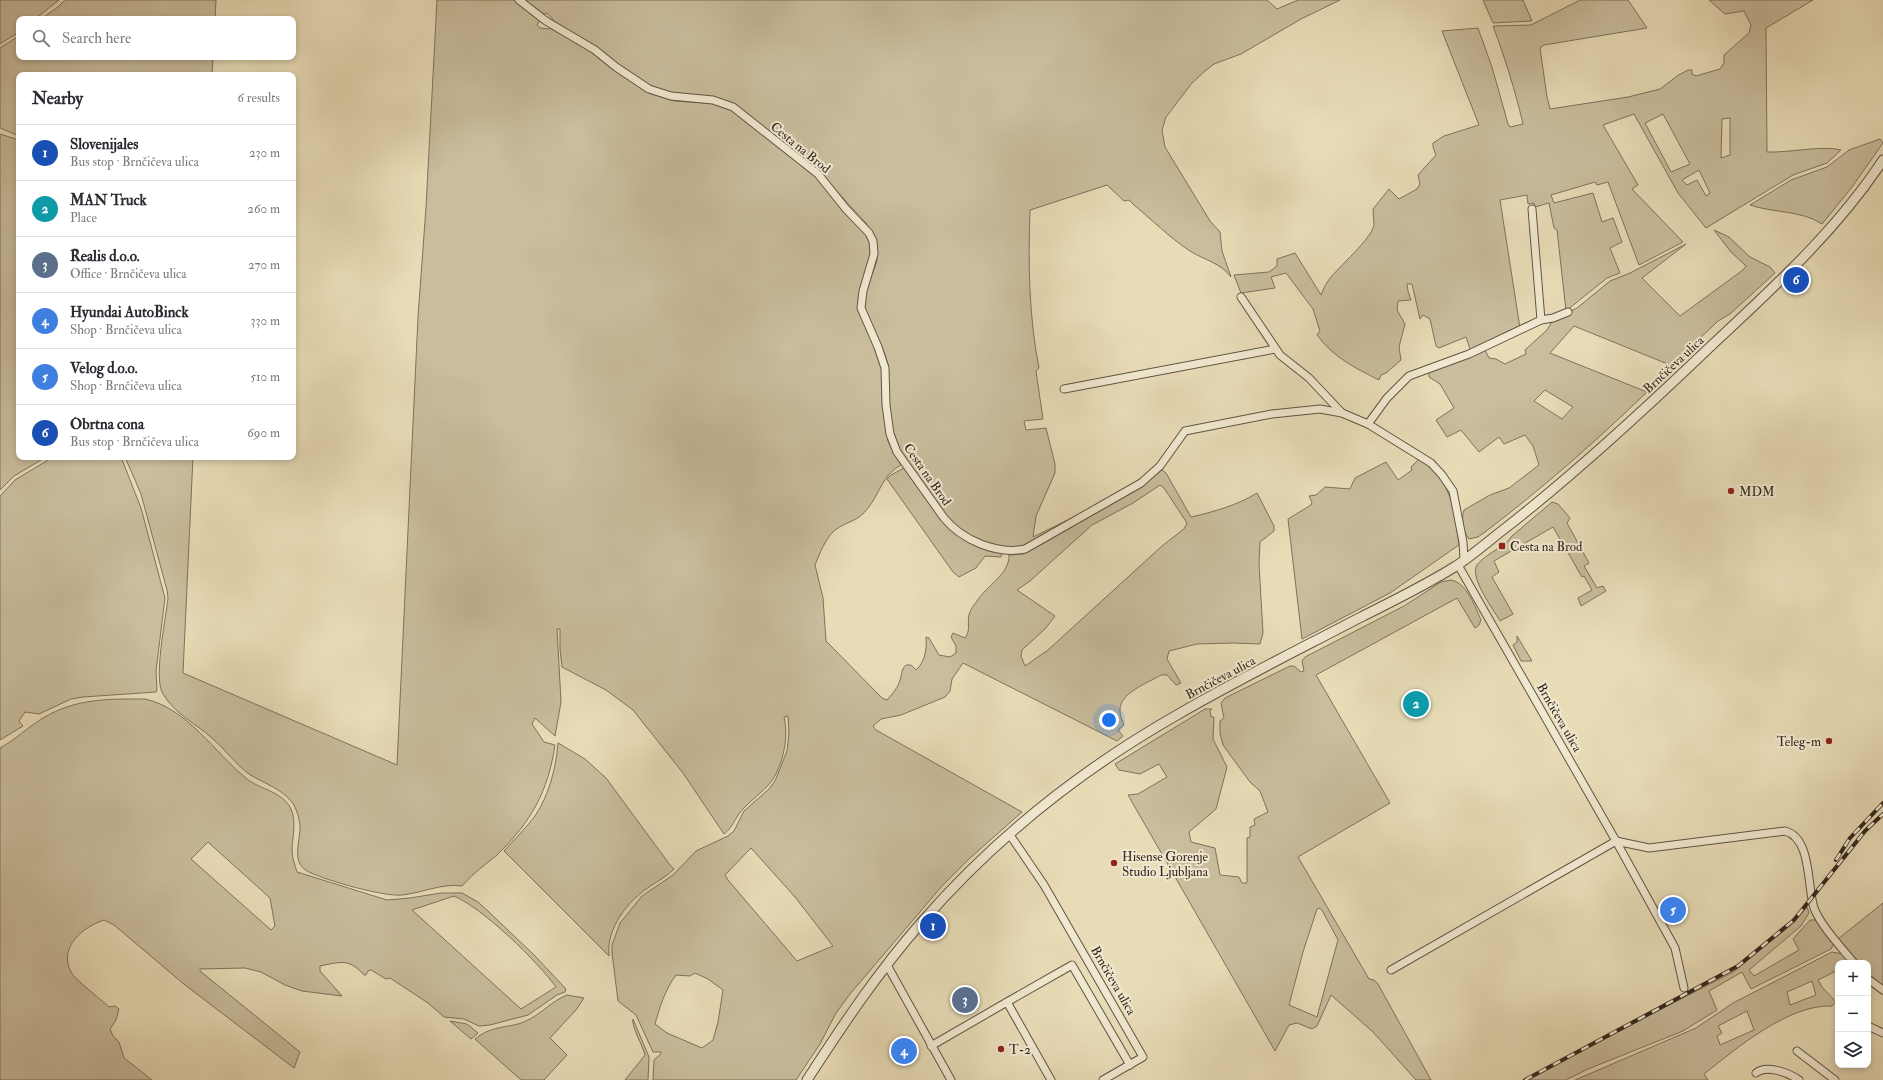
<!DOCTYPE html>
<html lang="en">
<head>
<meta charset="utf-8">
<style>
	:root { --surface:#fff; --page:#f7f7f7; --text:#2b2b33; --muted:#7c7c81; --line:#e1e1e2; --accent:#111827 }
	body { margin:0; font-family:"IM FELL Double Pica",serif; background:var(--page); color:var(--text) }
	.controls { position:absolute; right:12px; bottom:12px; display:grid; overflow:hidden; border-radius:8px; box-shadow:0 2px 6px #0003 }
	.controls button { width:36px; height:36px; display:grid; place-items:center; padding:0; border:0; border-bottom:1px solid var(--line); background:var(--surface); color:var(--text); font:20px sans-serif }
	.you { position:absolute; left:1109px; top:720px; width:14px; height:14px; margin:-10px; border:3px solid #fff; border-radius:50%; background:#1a73e8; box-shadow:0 0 0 6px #1a73e833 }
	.badge { display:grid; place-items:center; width:26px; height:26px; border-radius:50%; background:var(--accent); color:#fff; font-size:13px; font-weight:700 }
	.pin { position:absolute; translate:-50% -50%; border:2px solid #fff; box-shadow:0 1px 4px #0006 }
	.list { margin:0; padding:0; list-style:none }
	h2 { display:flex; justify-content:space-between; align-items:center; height:52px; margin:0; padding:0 16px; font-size:17px }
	h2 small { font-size:13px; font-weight:400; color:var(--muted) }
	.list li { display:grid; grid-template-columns:26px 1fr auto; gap:12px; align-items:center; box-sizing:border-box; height:56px; padding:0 16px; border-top:1px solid var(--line) }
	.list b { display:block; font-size:15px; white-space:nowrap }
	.list p { margin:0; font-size:13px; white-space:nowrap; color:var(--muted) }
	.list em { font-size:13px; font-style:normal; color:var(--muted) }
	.icon { flex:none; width:22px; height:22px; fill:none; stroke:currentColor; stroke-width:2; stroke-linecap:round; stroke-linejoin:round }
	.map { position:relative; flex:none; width:1883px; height:1080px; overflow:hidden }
	.search { position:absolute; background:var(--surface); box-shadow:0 2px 6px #0003; left:16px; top:16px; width:280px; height:44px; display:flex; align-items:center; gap:10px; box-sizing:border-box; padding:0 14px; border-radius:8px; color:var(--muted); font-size:15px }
	.panel { position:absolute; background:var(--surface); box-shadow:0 2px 6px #0003; left:16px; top:72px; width:280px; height:388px; border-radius:8px }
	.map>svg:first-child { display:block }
</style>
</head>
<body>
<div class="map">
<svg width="1883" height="1080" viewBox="0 0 1883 1080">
	<rect width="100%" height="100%" fill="#e8dcb7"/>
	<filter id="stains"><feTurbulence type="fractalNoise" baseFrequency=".005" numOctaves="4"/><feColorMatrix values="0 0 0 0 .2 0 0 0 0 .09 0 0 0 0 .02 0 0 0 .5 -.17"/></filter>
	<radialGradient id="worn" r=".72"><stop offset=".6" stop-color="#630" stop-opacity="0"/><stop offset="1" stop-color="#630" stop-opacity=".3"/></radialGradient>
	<g fill="#c9bd9d" stroke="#7e725d" fill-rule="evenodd">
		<path d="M0,0H59L35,19H19V32L0,44Z"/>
		<path d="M65,0H216L215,19H41L58,7Z"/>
		<path d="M437,0H514L540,20L537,25L540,28L548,29L550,28L586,48L612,69L649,93L674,101L720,104L736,112L779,148L795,159L822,181L838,205L867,234L872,251L861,287L858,303V311L875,346L883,369V407L888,441L901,465C883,474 880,493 868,508C858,522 847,521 835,530C825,539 820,553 815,565L823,598L826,641L882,698L887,700C892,694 898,688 900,680C902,675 901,669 906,665H911L916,670C925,662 927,649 926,637L929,638L939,655L950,657L956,653V646L951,637L953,633L965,638C971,630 967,624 969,615C970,610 974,605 977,601C986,586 1010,574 1009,555L1023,554L1042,544L1135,491L1162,470L1166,473L1191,517C1213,512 1238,505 1257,493L1274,526V531L1260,542L1259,564L1263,633L1260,644L1233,643L1197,644L1169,651L1167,659L1181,683L1176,685L1167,675H1161C1148,683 1118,693 1120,712C1120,716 1122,721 1124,725L1118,730L1123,736L1117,741L963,663L952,679L950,691L945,697L901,715L881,719L873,726L876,730L1022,812L970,858L942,886L850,994L836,1013L820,1044L796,1080H653L654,1060L661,1054V1052H653L636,1015L618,1001L612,953V945L620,923L642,896L673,875L696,851L728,836L734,831L744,811L769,789L775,781L787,751L789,732L788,716L784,717C789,737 783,765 771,782C763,792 751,800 742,810C735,818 733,827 724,834L683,773L633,710L606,690L562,667L560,649V629H557L561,702L555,736L535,718L532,724L544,742L555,745C548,792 531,822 497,855C485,865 472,874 462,886C442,883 422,893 402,895C384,897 329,881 311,873C289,864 301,842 300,825C299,818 297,811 294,805C285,790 263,783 249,774C235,764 225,749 212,738C196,724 174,713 163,694C153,679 166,618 168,598L167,590L141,494L125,457H193L183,673L397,765L418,317L426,207ZM1160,485L1164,488L1187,523L1184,529L1162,546L1048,650L1025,666L1021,656L1022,650L1045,629L1055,616L1017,590L1030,581L1092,525L1133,503ZM751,848L795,897L833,946L797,961L728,880L725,875ZM695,973L708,979L723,990L718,1022L713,1040L702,1048L667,1033L655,1024C660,1006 665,990 676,975L690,976Z"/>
		<path d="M523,0H1267L1277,9L1298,0H1340L1301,19L1241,54L1214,64L1205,71L1192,83L1166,117L1162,130L1165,147L1210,221L1220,232L1222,251L1231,277C1221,263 1204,260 1190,251C1169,237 1152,220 1133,204L1129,200L1124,201L1107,185L1030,210C1028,262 1029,318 1039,368L1036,371L1043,419L1024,421L1026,430L1046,428L1055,464V473L1036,516L1033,537L1080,514L1029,545L1004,548L970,537L950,521L902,455L894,438L889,410L888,364L884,352L864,312L865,294L877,261V250L874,236L866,223L831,185L740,108L715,98L673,93L646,84L613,62L596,46L558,25L547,13L544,14Z"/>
		<path d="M1483,0H1523L1532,21L1493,23Z"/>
		<path d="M1580,0H1628L1647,28L1544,45L1540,48L1547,97L1550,109L1628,97L1660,89L1677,76L1688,70H1692V74L1696,76L1720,69L1724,63V55L1749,33L1751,25L1744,11L1725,14L1709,0H1813L1766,28L1767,152C1788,153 1823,145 1841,150L1827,163L1793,175L1706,228L1678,193L1634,114L1603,125L1638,185L1632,189L1683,242L1639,265L1608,182L1597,185L1595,182L1551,195L1554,203L1593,193L1602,222L1613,218L1622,242L1610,248L1620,273L1607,278L1566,311L1557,230L1554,228L1549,203L1535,207L1534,203L1528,204L1527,195L1500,200L1520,328L1471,352L1466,337L1439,348L1436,346L1430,319L1423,315L1420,319L1412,284H1407L1408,291L1411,300L1398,301L1397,310L1405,324L1399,347L1401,360L1386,373L1381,375L1379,380C1355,368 1333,357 1317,335L1320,331L1313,309L1286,273L1271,277L1275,288L1241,293L1234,275L1269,272L1277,266V259L1295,253L1321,295C1323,290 1325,285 1328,281C1337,268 1374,237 1374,224C1374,219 1373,214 1373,209L1389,189L1399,199L1417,189L1420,184L1418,175L1436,155L1433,147V143L1444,136L1479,125L1442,31L1478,28L1492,67L1508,124L1510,127L1523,124C1515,90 1505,58 1493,26L1531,25ZM1663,114L1690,164L1671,172L1645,123ZM1730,118V155L1721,158L1722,119ZM1699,170L1710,193L1706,196L1697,180L1687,185L1682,180Z"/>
		<path d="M19,36V57H213L212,75H19V136L0,128V48Z"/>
		<path d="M0,134L19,140V457H46L14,476L0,490Z"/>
		<path d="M1880,139L1883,143L1852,187L1822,224C1801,210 1773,213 1750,205L1791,180L1827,167L1849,150Z"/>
		<path d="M1714,230L1729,237L1750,257L1770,267L1775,273L1730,314L1718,321L1696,342L1675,367L1574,326L1550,353L1647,392C1594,443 1543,488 1485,532L1478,537L1469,539C1463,531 1461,520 1464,510L1490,495L1509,488L1539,465L1533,446L1525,435L1504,444L1499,437L1479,452L1461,430L1447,437L1436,420L1454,408L1440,384L1429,377V371L1485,350L1489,358L1496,359L1505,364L1526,354L1525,350L1547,330L1553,320L1577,308L1610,281L1630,273L1686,244L1642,278L1680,316L1743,270L1746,266L1731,252ZM1545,390L1573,407L1562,419L1534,401Z"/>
		<path d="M53,457H121L141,508L165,598L156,671L157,690L156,692L83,697L71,699L39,714L25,712L19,721L23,726L0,740V496L15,480Z"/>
		<path d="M1419,459C1452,480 1454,509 1459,545L1390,593L1302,639L1288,519L1311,505L1312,502L1309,496L1316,495L1325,487L1350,489L1355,478L1386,462L1398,480L1412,470L1411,467Z"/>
		<path d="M904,468L921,489L946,525L1002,553L1001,557L985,556L976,568L959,577L953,572L887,479L891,475Z"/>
		<path d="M1552,502L1558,504L1570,518L1567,523L1589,563L1584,566L1597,588L1603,586L1606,591L1581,606L1578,598L1592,590L1584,576L1582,577L1553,527L1494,561L1499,572L1492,577L1513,614L1500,621C1493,609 1469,577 1477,565C1482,558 1493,552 1500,547L1501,549L1512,536Z"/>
		<path d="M1451,580C1467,583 1475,607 1481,620L1479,625L1475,628L1457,598L1316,675L1390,803L1298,857L1369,979L1374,980L1378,984L1431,1080H1416L1373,1032L1331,995L1317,1026L1312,1029L1297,1023L1289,1025L1275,1051L1128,795L1138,794L1167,777L1159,764L1140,774L1119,770L1115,764L1205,709H1212L1210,711L1211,717H1214L1213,739L1227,767L1216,809L1189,832L1191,842L1215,848L1220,875L1239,877L1242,883H1247V838L1250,837V827L1255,825L1254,819L1268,812L1260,791L1250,782L1223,745L1220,733V721L1224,718L1221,703L1225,698L1290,666H1294L1301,672L1304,671L1302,661L1305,657L1404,606L1441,582ZM1319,908L1322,910L1338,940L1317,1017L1289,1005L1303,952L1317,909Z"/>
		<path d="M1517,636L1532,661H1521L1513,645L1517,642Z"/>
		<path d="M145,699C187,708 215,753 247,779C261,790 282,791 291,809C297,823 292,837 292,851C292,858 295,865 297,872L387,900L410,898L441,893H462L478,902L489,912L535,956L566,989L565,992L557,995L528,1015L490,1025L479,1026L464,1019L444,1017L428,1003L390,978L386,979L371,970L368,971L366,975H364C349,958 340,962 320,966V971L342,996L302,991L285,985L261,972L245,968L200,969V971L300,1052L294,1068L185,985L114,925L104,920C83,927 58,947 71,972C75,980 101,999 109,1007L115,1006L119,1009L116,1020L110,1029L113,1036L119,1042L124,1058L152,1080H0V748C15,740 28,727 43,718C77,698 108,699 145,699ZM208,842L270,898L275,926L271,930L191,859ZM454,896C483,908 538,962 556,987L521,1009L412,910Z"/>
		<path d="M558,743L585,759L606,778L670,865L674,869C667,876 658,881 649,887C628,901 606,928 609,956L504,851C514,840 526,828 535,816C549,795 556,768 558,743Z"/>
		<path d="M1883,903V988L1868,976V963H1856L1838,939Z"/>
		<path d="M1807,907L1809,913L1801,926L1749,970L1754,976L1799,950L1793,939L1810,920H1817L1834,943L1831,949L1751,989L1742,972L1709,991L1717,1010L1683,1031L1588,1069L1566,1080H1525L1733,972L1791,925Z"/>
		<path d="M1832,952L1843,954L1851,963H1838V970L1818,980L1822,987L1836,1002L1832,1006C1789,1004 1737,1048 1704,1074L1708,1080H1575L1696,1028L1733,1003ZM1812,981L1816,995L1790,1005L1787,992ZM1747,1011L1754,1030L1720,1045L1717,1036L1722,1033L1718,1026Z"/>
		<path d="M567,995L584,998L576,1010L550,1038L567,1055L544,1080H521L475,1039C495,1023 510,1030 530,1019C543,1012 552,1001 567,995Z"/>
		<path d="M633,1019L649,1057L648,1080H625L645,1055C643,1046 631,1026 633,1019Z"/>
		<path d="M450,1021L467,1024L478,1033L471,1039Z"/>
	</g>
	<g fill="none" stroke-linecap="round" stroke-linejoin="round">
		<defs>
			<g id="minor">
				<path d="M519,0L546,21L595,50L616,67L649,89L671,96L713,100L733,107L818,174L846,209L869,233L873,241L874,254L863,291L861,308L878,347L885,368L886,405L890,434L897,452L944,518C962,540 997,555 1025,549L1141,483L1160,466L1185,431L1272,414L1320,409L1342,413L1368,424L1431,463L1442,475L1453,491L1463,542L1464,560"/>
				<path d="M1532,209L1541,320"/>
				<path d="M1241,297L1280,355L1309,378L1342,413"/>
				<path d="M1064,389L1275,349"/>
				<path d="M1368,424L1387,398L1409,376L1469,354L1541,320L1553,318L1568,312"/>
				<path d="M1458,565L1616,841L1675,948L1684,988"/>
				<path d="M1010,835L1044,885L1143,1057L1103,1080"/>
				<path d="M887,965L951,1080"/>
				<path d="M1391,970L1616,841L1649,848L1785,831C1812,838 1807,887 1814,908C1821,926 1841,947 1854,963"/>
				<path d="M1868,979L1883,990"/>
				<path d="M1007,1002L1072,965L1130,1065"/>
				<path d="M1868,1026L1883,1033"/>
				<path d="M931,1046L1007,1002L1051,1080"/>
				<path d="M1797,1051L1835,1080"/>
				<path d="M1756,1073C1766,1064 1789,1073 1799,1080"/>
			</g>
			<path id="tertiary" d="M807,1080C842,1026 878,972 921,923C993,840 1082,769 1177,715C1237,680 1300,649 1361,617C1393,601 1426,585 1456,566C1474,554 1491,539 1508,526C1572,476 1632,421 1691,365C1759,300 1831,239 1883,160"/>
		</defs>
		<use href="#minor" stroke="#605444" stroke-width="9"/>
		<use href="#tertiary" stroke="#605444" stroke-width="11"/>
		<use href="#minor" stroke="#f0e8d0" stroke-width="7"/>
		<use href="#tertiary" stroke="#f0e8d0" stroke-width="9"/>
		<defs>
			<g id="rail">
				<path d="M1836,860L1850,838L1883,803"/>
				<path d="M1525,1080L1738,966L1794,920L1865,831L1883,814"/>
			</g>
		</defs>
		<use href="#rail" stroke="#32261d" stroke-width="4"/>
		<use href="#rail" stroke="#f0e8d0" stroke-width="2.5" stroke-dasharray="8" stroke-linecap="butt"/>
	</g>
	<g fill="#8f2418" stroke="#f0e8d0" stroke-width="1.5">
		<circle cx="1731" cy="491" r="4"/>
		<rect x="1498" y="542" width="8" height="8" rx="2"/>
		<circle cx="1829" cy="741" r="4"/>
		<circle cx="1114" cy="863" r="4"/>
		<circle cx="1001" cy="1049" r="4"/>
	</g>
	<g text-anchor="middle" stroke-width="4" stroke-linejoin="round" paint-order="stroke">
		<g font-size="13" fill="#32261d" stroke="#f0e8d0">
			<text transform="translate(801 147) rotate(39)" y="5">Cesta na Brod</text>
			<text transform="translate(1673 364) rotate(-43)" y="5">Brnčičeva ulica</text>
			<text transform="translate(928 474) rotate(55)" y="5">Cesta na Brod</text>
			<text transform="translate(1220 677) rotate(-28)" y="5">Brnčičeva ulica</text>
			<text transform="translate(1560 717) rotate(60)" y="5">Brnčičeva ulica</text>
			<text transform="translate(1114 980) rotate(60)" y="5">Brnčičeva ulica</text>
		</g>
		<g font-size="13" fill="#32261d" stroke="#f0e8d0" text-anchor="start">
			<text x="1739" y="496">MDM</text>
			<text x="1510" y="551">Cesta na Brod</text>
			<text x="1821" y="746" text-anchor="end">Teleg-m</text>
			<text x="1122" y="861">Hisense Gorenje<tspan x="1122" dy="15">Studio Ljubljana</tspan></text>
			<text x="1009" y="1054">T-2</text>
		</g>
	</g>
	<rect width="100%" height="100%" filter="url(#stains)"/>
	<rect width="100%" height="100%" fill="url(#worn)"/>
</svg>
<div class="controls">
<button>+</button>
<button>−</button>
<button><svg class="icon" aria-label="layers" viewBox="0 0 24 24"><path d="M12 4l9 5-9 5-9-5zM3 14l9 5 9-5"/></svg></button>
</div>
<div class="you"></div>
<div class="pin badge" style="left:933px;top:926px;background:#1a4fb4">1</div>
<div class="pin badge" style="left:1416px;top:704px;background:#0f9aa8">2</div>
<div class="pin badge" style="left:965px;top:1000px;background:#5c6f8a">3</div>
<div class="pin badge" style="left:904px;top:1051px;background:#3f7fe0">4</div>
<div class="pin badge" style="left:1673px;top:910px;background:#3f7fe0">5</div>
<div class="pin badge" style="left:1796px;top:280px;background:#1a4fb4">6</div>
<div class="search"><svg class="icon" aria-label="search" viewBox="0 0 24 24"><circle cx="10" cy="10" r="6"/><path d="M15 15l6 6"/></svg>Search here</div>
<section class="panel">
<h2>Nearby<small>6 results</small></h2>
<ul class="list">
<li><span class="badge" style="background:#1a4fb4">1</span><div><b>Slovenijales</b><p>Bus stop · Brnčičeva ulica</p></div><em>230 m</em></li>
<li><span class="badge" style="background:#0f9aa8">2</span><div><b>MAN Truck</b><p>Place</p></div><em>260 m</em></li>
<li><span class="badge" style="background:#5c6f8a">3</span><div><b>Realis d.o.o.</b><p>Office · Brnčičeva ulica</p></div><em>270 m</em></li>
<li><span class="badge" style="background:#3f7fe0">4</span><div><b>Hyundai AutoBinck</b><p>Shop · Brnčičeva ulica</p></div><em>330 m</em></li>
<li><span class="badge" style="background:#3f7fe0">5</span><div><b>Velog d.o.o.</b><p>Shop · Brnčičeva ulica</p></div><em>510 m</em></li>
<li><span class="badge" style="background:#1a4fb4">6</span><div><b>Obrtna cona</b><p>Bus stop · Brnčičeva ulica</p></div><em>690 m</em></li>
</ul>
</section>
</div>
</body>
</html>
